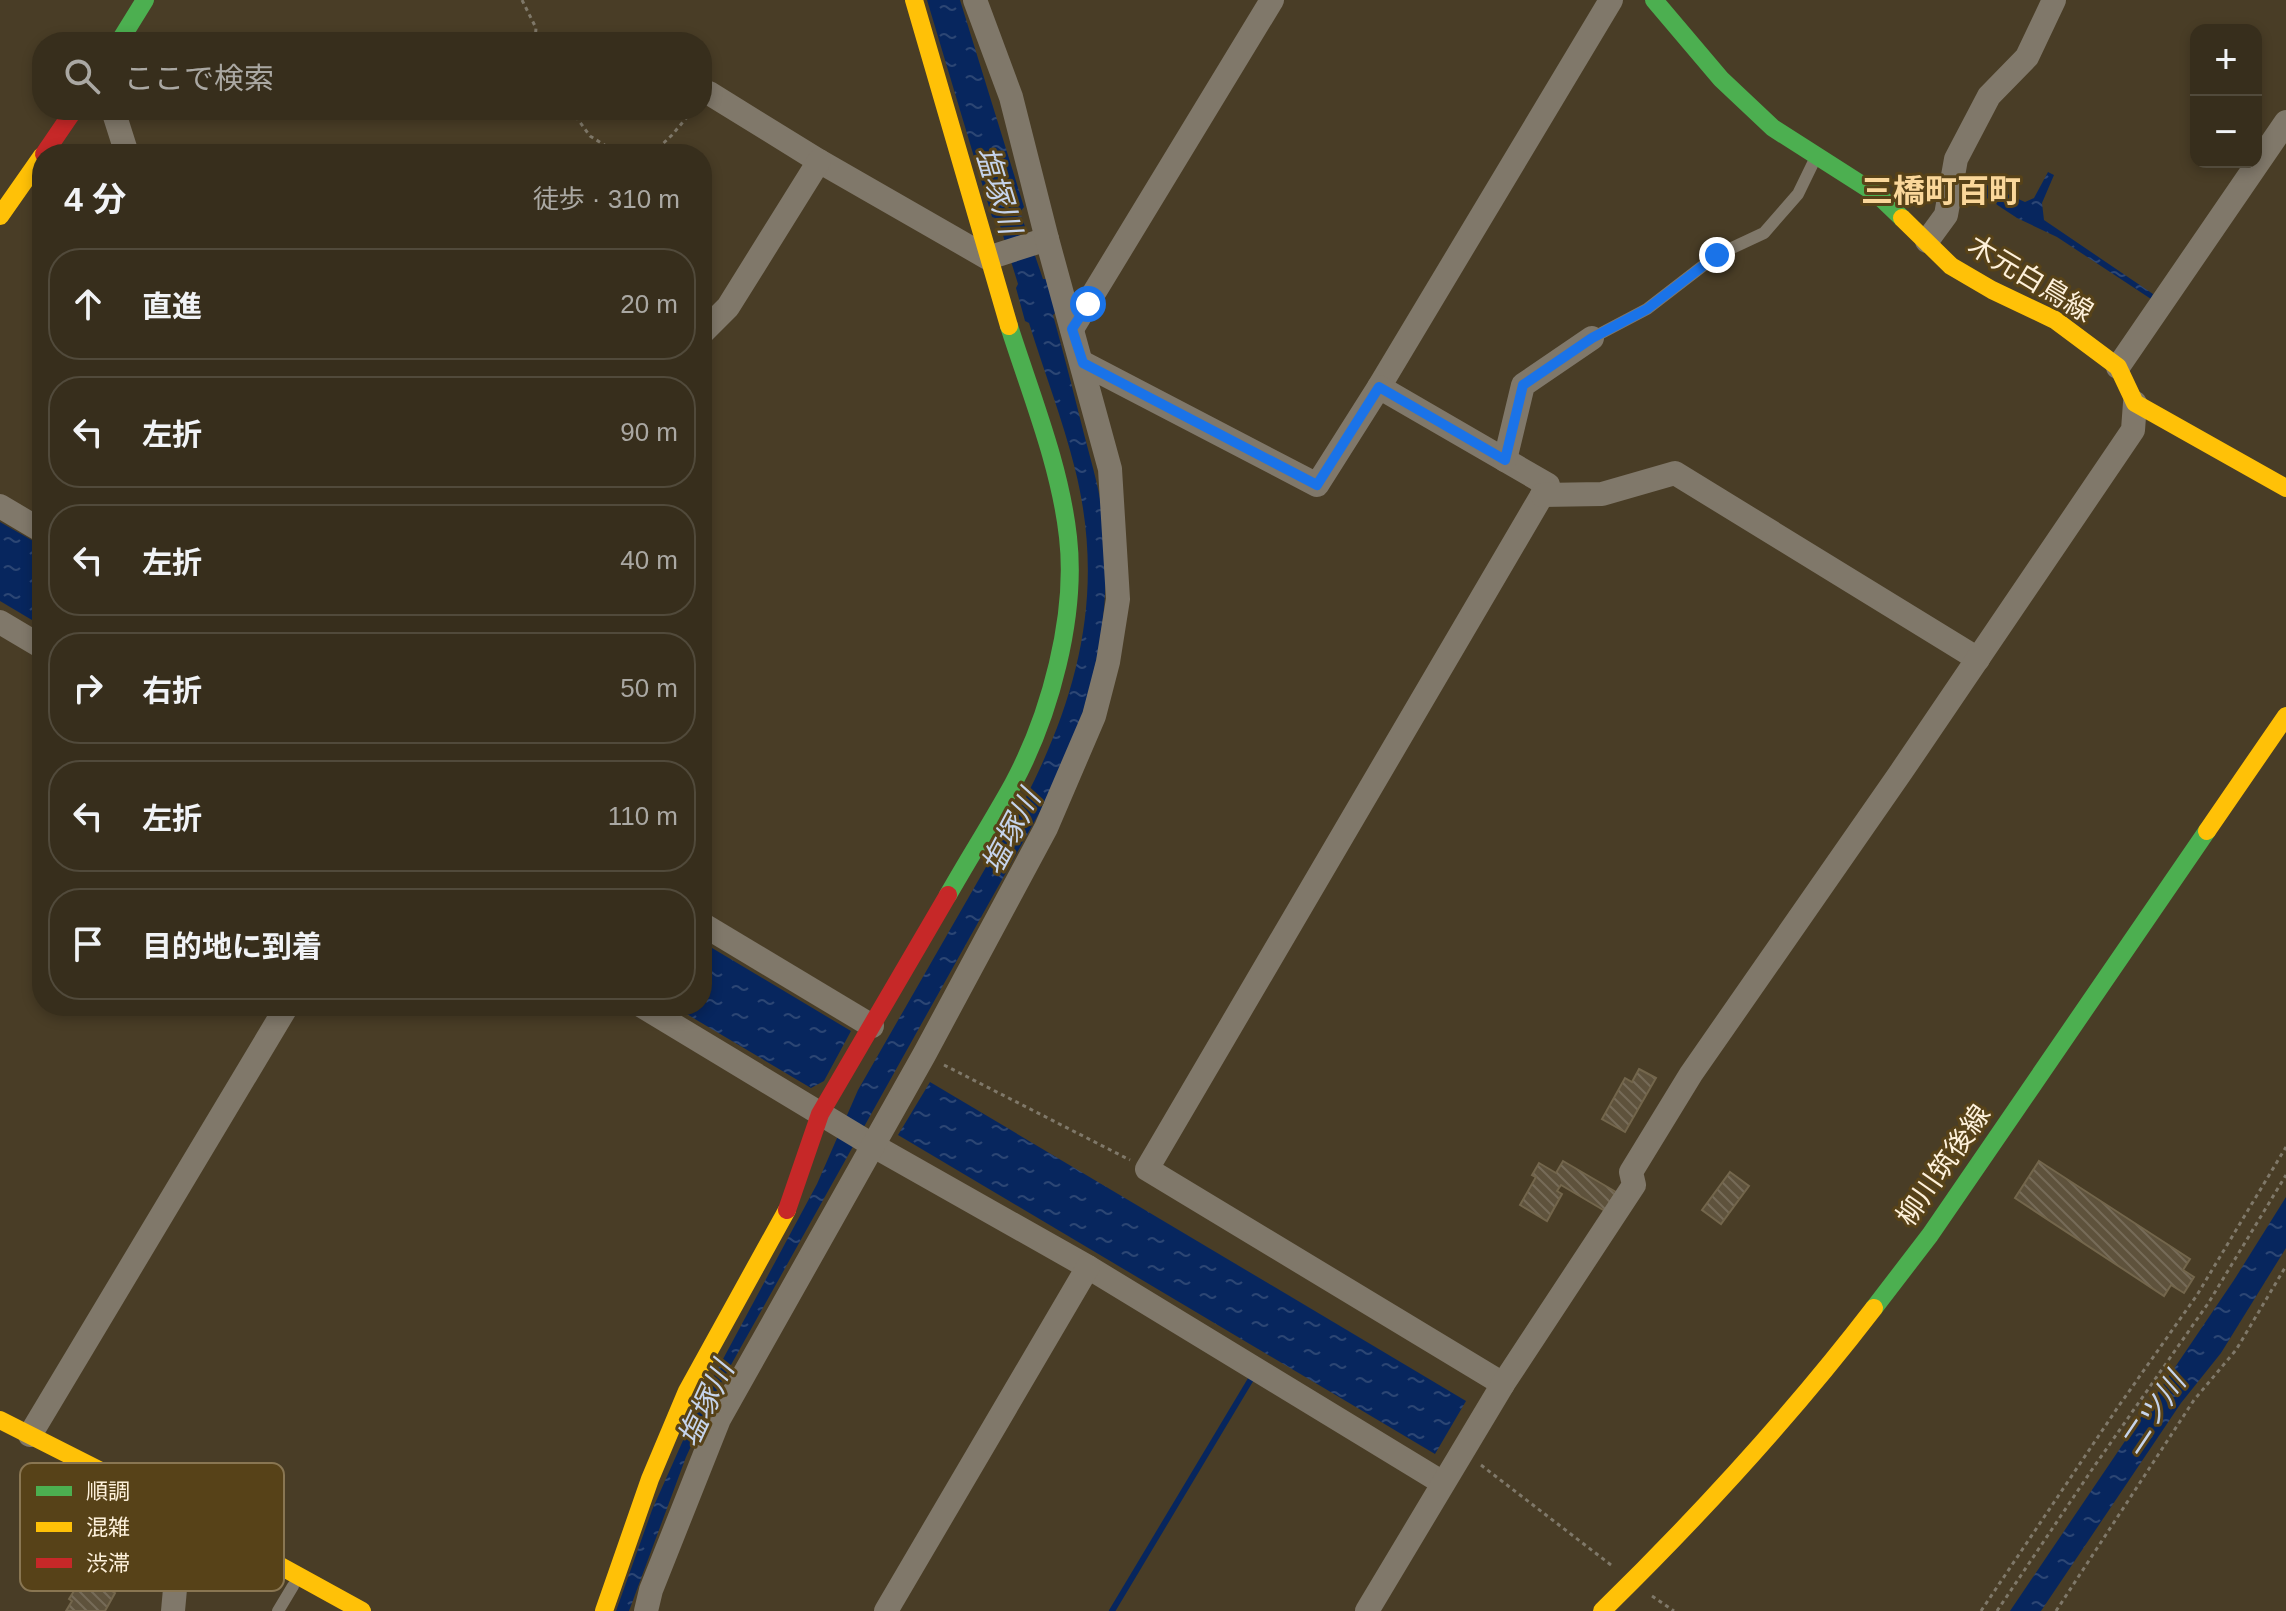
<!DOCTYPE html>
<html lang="ja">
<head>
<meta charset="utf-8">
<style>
	:root { --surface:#372e1c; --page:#3e3625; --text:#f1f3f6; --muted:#aaa8a3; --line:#514a3b }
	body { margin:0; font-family:Arial,"Noto Sans JP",sans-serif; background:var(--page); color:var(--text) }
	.controls { position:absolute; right:24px; top:24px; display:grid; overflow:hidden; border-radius:16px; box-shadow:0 4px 12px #0003 }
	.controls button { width:72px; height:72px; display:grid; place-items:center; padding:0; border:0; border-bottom:2px solid var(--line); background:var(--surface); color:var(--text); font:40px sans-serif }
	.stop { position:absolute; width:24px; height:24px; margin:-18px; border:6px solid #1a73e8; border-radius:50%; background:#fff }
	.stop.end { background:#1a73e8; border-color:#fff; box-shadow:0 2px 8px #0008 }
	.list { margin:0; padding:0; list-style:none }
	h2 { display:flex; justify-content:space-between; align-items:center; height:104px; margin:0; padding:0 32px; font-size:34px }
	h2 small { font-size:26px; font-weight:400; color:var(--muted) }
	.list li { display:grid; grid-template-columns:52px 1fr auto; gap:24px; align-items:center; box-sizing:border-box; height:112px; margin:0 16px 16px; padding:0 16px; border:2px solid var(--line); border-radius:32px }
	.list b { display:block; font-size:30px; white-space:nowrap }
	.list em { font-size:26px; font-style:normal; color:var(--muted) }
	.icon { flex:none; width:44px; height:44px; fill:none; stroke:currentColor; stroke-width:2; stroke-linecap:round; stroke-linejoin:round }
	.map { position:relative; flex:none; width:2286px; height:1611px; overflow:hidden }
	.search { position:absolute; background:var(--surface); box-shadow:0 4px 12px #0003; left:32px; top:32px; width:680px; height:88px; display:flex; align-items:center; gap:20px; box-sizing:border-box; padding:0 28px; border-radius:32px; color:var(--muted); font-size:30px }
	.panel { position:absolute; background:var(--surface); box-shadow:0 4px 12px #0003; left:32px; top:144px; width:680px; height:872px; border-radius:32px }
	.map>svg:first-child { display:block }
</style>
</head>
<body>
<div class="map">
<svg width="2286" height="1611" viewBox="0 0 2286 1611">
	<defs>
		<pattern id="water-ripples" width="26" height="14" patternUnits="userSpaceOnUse" patternTransform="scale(2)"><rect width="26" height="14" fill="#07265e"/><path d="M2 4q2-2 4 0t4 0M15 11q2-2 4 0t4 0" fill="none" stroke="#2c4674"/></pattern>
		<pattern id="building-back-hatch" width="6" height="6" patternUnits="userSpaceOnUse" patternTransform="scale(2)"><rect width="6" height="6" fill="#5e523c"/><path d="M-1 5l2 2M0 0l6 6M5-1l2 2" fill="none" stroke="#766b58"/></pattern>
	</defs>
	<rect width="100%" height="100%" fill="#493d26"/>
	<g fill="url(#water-ripples)">
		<path d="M927,0H960L1024,207L1020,212L1043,279H1046L1056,312L1053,315C1064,355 1074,394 1084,434C1092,465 1102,497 1104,529C1112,616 1093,694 1061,774L717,1390L686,1457L629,1611H616L652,1510L701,1400L817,1184L858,1090L1025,799C1080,692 1105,589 1075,469C1063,420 1044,372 1029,323L1025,321L1016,288L1018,284L998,219L992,217Z"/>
		<path d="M2048,172L2054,175L2042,203L2044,220L2153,294L2151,299L2057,237L2017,218L1961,181L1962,174L2025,202L2034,198Z"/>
		<path d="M0,522L42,546V626L0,601Z"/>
		<path d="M702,942L851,1031L824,1081L811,1088L673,1006H702Z"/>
		<path d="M930,1082L1466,1401L1435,1454L898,1135Z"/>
		<path d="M2286,1197V1248L2221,1353L2181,1403L2041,1611H2010L2234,1280Z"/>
	</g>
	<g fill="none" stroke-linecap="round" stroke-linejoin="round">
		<path stroke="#07265e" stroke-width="6" d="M1112,1611L1254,1374"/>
	</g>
	<g fill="url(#building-back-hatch)" stroke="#73664c" stroke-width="2">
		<path d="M1639,1069L1656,1078L1625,1132L1602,1119L1625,1078L1632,1082Z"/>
		<path d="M1563,1161L1616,1192L1605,1211L1561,1185L1557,1191L1562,1194L1547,1221L1520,1205L1536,1177L1532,1175L1539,1163L1556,1173Z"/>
		<path d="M2039,1161L2190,1259L2183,1270L2194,1277L2184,1293L2171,1285L2164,1296L2015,1198Z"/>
		<path d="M1730,1172L1749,1186L1721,1224L1702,1210Z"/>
		<path d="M66,1553L89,1566L78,1585L83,1588L89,1578L115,1593L105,1611H66L72,1601L69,1599L74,1591L52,1578Z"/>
	</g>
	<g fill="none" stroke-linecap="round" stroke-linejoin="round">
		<g stroke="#7f7869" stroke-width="3" stroke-dasharray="4 4" stroke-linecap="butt">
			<path d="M522,0L536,28L535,42"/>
			<path d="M571,110L590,136L619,154"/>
			<path d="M652,154L672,135L693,110"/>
			<path d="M944,1065L1130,1160"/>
			<path d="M1481,1465L1611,1565"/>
			<path d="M1652,1596L1674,1611"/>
			<path d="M1981,1611L2118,1407L2197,1295L2286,1147"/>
			<path d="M1997,1611L2091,1471L2209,1302L2286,1175"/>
			<path d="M2056,1611L2194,1400L2236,1350L2286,1266"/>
		</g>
		<g stroke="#80786a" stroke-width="12">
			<path d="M1592,338L1647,309L1717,255L1764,233L1798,194L1816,157"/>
			<path d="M278,1611L293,1586"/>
		</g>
		<g stroke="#80786a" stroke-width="24">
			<path d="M709,93L819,161L988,258L1047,239"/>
			<path d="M113,110L127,154"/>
			<path d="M1927,241L1946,215L1956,159L1989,96L2027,57L2054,0"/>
			<path d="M1072,329L1272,0"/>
			<path d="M702,333L728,307L819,161"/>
			<path d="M1083,363L1317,485L1379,387L1611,0"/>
			<path d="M2118,367L2286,122"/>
			<path d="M1379,387L1548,485L1147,1169L1503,1384"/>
			<path d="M1505,460L1523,385L1592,338"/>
			<path d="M1542,495L1602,494L1675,473L1978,659"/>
			<path d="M0,506L42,531"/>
			<path d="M0,622L42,647"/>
			<path d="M702,924L872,1026"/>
			<path d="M642,1006L874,1146L1088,1267L1443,1483"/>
			<path d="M30,1435L287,1006"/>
			<path d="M173,1611L182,1512"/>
			<path d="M646,1611L651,1590L719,1419L924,1055L1046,828L1094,716L1108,662L1118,599L1110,469L1047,239L1011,97L975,0"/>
			<path d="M886,1611L1088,1267"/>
			<path d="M1367,1611L1503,1384L1634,1185L1631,1172L1691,1074L1901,772L2133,430L2135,403"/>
		</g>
		<g stroke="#4caf50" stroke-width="18">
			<path d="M1654,0L1721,79L1773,128L1878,195L1902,218"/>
			<path d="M119,42L145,0"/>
			<path d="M948,895C969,858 992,822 1013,784C1050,715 1077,616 1068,537C1060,465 1031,395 1009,326"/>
			<path d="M1874,1308L1930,1235L2207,831"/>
		</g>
		<g stroke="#ffc107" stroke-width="18">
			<path d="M914,0L1009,326"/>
			<path d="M0,216L42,156"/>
			<path d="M1902,218L1951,266L1992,290L2055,320L2118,367L2135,403L2286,488"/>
			<path d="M2207,831L2286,716"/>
			<path d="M0,1420L182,1512L362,1611"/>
			<path d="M604,1611L650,1479L687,1391L787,1210"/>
			<path d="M1602,1611C1699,1516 1791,1416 1874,1308"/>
		</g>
		<g stroke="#c62828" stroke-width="18">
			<path d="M44,154L74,110"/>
			<path d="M787,1210L820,1114L948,895"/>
		</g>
	</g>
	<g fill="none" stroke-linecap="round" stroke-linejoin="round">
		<path stroke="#1a73e8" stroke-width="10" d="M1088,304L1072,329L1083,363L1317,485L1379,387L1505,460L1523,385L1592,338L1647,309L1717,255"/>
	</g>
	<g text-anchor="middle" stroke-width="6" stroke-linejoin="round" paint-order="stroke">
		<g font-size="28" fill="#fdf0da" stroke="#574218">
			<text transform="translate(2031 278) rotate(31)" y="10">木元白鳥線</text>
			<text transform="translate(1943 1165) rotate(-55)" y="10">柳川筑後線</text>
		</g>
		<g font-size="30" font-style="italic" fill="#c5d3eb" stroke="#574218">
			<text transform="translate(998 190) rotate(73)" y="10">塩塚川</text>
			<text transform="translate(1011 832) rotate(-62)" y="10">塩塚川</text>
			<text transform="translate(706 1404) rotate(-65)" y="10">塩塚川</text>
			<text transform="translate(2153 1413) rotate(-56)" y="10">二ツ川</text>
		</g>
		<g font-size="32" font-weight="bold" fill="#fad79a" stroke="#574218">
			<text x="1941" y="202">三橋町百町</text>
		</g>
	</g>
	<rect x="20" y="1463" width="264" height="128" rx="12" fill="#574218" stroke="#897652" stroke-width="2"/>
	<rect x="36" y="1486" width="36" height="10" fill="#4caf50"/>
	<rect x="36" y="1522" width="36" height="10" fill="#ffc107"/>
	<rect x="36" y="1558" width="36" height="10" fill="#c62828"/>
	<g font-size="22" fill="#fdf0da">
		<text x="86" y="1499">順調</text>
		<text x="86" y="1535">混雑</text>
		<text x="86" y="1571">渋滞</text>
	</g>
</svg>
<div class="controls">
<button>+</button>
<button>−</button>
</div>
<div class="stop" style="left:1088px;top:304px"></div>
<div class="stop end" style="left:1717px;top:255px"></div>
<div class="search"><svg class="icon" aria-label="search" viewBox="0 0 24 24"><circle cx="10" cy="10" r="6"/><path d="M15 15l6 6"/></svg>ここで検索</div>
<section class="panel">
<h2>4 分<small>徒歩 · 310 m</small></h2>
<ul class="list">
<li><svg class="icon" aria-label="ahead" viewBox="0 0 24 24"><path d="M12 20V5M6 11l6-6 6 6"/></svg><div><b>直進</b></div><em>20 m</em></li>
<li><svg class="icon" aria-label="left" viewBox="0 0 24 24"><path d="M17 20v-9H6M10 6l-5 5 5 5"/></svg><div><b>左折</b></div><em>90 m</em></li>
<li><svg class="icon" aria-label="left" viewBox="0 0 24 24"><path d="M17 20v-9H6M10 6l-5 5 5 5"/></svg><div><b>左折</b></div><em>40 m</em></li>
<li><svg class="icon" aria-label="right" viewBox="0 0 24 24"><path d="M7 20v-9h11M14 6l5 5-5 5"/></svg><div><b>右折</b></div><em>50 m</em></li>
<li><svg class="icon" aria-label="left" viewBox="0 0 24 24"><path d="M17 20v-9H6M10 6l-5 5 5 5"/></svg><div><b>左折</b></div><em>110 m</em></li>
<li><svg class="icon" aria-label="arrive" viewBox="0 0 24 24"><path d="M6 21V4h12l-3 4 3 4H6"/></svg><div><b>目的地に到着</b></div></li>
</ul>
</section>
</div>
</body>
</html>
